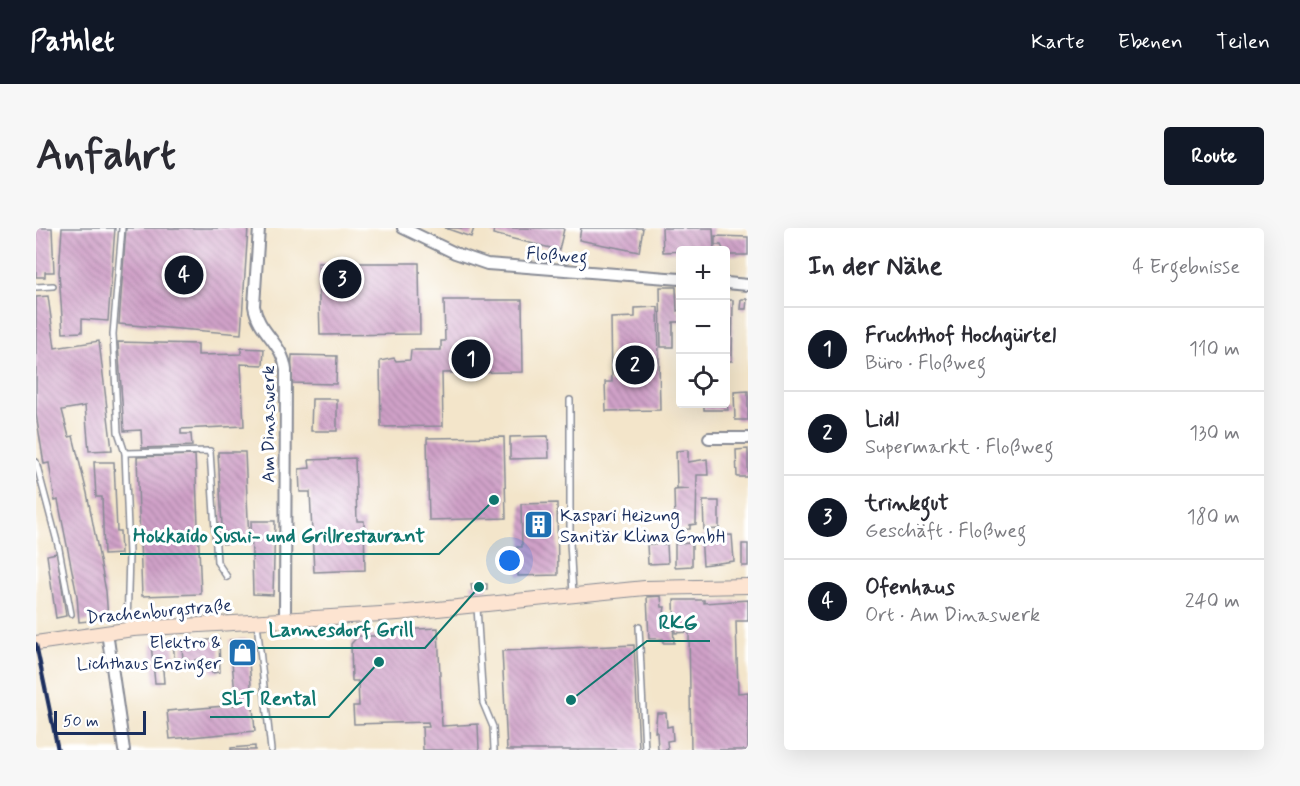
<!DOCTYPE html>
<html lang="de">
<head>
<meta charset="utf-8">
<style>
	:root { --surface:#fff; --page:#f7f7f7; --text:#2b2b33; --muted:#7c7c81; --line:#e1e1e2; --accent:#111827 }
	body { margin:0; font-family:Mynerve,sans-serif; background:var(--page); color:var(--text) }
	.controls { position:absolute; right:18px; top:18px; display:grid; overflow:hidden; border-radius:6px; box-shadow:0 6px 24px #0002 }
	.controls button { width:54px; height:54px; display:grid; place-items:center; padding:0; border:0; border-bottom:2px solid var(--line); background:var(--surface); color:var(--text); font:30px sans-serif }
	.scale { position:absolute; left:18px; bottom:15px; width:92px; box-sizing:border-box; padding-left:6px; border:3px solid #1b2f5e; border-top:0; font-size:16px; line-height:21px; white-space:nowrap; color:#1b2f5e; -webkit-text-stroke:4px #fff; paint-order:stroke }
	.you { position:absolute; left:474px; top:333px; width:21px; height:21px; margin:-15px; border:4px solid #fff; border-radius:50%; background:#1a73e8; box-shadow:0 0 0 9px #1a73e833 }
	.badge { display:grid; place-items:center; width:39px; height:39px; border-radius:50%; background:var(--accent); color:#fff; font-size:20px; font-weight:700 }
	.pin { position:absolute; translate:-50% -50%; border:3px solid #fff; box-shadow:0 2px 6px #0006 }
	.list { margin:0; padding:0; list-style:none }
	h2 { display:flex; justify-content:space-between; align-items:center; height:78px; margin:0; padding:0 24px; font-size:26px }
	h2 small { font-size:20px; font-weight:400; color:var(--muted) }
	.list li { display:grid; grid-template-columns:39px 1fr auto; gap:18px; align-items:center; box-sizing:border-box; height:84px; padding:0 24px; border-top:2px solid var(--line) }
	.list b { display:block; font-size:22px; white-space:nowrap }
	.list p { margin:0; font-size:20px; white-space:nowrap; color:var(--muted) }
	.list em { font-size:20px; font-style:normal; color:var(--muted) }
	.icon { flex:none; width:33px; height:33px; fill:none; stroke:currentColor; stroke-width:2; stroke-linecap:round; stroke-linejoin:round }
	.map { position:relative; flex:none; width:712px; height:522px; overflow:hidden; border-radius:6px }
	header { display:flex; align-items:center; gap:36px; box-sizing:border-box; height:84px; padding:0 30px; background:var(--accent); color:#fff }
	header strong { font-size:28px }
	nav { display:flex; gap:33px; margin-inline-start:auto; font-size:21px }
	.intro { display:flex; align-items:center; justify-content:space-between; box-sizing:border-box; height:144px; padding:0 36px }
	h1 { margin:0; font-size:42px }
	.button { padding:15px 27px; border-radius:6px; background:var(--accent); color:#fff; font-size:21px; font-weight:700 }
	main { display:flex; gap:36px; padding:0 36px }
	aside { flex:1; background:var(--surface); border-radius:6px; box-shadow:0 6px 24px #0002 }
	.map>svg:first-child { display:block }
</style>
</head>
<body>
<header>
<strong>Pathlet</strong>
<nav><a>Karte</a><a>Ebenen</a><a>Teilen</a></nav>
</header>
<div class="intro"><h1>Anfahrt</h1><a class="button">Route</a></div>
<main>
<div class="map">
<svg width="712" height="522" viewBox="0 0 712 522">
	<defs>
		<pattern id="building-back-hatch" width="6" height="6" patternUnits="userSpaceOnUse" patternTransform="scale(1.5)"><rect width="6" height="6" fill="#d0a1c8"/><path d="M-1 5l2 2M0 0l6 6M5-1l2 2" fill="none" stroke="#a884a6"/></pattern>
	</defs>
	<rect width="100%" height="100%" fill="#fff"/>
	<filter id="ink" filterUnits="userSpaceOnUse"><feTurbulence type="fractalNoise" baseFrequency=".0167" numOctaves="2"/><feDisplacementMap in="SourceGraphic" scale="12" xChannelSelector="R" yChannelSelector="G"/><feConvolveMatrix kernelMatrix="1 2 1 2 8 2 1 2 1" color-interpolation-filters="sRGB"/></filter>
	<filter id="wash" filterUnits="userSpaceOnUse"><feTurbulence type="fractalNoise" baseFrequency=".008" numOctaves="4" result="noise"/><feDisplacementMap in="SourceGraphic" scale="24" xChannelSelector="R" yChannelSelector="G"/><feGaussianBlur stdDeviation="1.35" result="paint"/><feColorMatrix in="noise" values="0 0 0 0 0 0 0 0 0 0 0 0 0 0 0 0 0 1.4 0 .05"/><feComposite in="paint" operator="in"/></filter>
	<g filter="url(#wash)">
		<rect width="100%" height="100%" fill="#f3e5ca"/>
		<g id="blocks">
			<g fill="url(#building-back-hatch)">
				<path d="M0,0H16L18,44H9V49H0Z"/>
				<path d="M26,0H79L72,93L46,91V104L27,105L23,44Z"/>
				<path d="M90,0H212L205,106L83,96Z"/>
				<path d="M409,0H438L435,9Z"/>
				<path d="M458,0H526L528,1L523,22L457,6Z"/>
				<path d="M545,0H607L603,24L543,12Z"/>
				<path d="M626,0H677L678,22L627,24Z"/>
				<path d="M679,8L712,9V27H690L685,17H679Z"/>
				<path d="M282,35H383L384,106L284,107Z"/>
				<path d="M624,59H640L641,83L644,82V94H637V119H625Z"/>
				<path d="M12,68L19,120L63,113L76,222L53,223L49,178L26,182L33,209L37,208L51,265L70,363L72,391L43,394L41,368L22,272L19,273L13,235L8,236L0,186V69Z"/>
				<path d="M705,71H711L710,81H704Z"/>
				<path d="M408,72H486L487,144L406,145L407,198L345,199L344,133L358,130L360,133L374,132L375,122H405V113H409Z"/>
				<path d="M690,72H697L696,133H690Z"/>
				<path d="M622,79L624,182L570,183L569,154H576L575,90L599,89V80Z"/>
				<path d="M82,114L162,116V127L205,126V120L228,121L227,137L205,136L208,198L145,201V206H155L156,218L106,220L105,202L88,203Z"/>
				<path d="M256,127L301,128L300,156L255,155Z"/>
				<path d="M712,163V192H699L698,164Z"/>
				<path d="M276,171H301V203H275Z"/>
				<path d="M668,176H691L692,182H668Z"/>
				<path d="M512,208L513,230L474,231V209Z"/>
				<path d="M468,209L470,290L393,292L391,210Z"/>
				<path d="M712,221V249H701L700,222Z"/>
				<path d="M652,222V234L671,231L672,247H661L660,296L654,297V301L639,302L638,262L653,261L641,260L640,223Z"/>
				<path d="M182,224H209L213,313L187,316Z"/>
				<path d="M159,227L165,366L106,368L101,229Z"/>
				<path d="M319,230L321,293H328L329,342L278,344L274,264H264L263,241L274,240L273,232Z"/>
				<path d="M58,234H78L81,303H84L85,326L68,327L66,269H60Z"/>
				<path d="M667,273H683V301L668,302Z"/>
				<path d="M521,275L522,347L482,348L481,319H486L485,276Z"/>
				<path d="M215,293H239L237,367L217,366Z"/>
				<path d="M696,307L698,333L667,337L665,308Z"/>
				<path d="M656,315V338L639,339V316Z"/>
				<path d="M611,316H631L632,335L612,336Z"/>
				<rect x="706" y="316" width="6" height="22"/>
				<path d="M21,325L30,388L20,390L11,327Z"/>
				<path d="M435,356H451V362H436Z"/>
				<path d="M625,368L626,379H629L626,397H637L638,415H627V411H613L611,369Z"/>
				<path d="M638,372H668V375L712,372V393H700L702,465L712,464V522H655L653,404L639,405Z"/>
				<path d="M402,400L406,498L442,496L443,522H387L386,499H393L392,494L318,496L317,478H323L322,453H316L315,416L322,408H341V403Z"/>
				<path d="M183,411L184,444L176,445L175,439L168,440L166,431L159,432V437H152V432L147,433L146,418H149V414Z"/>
				<path d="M211,411L219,503L134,511L131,483L200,477L194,412Z"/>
				<path d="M129,414L137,415L139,435L123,437L127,442L128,455H119L115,416Z"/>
				<path d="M598,417L603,522H471L466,423Z"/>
				<path d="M621,485H630L631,499L636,498L637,512L631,513L632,522H622L621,504H619Z"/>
				<path d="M219,518V522H195V520Z"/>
			</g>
		</g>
	</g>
	<g filter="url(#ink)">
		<use href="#blocks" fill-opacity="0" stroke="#878a94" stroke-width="1.5"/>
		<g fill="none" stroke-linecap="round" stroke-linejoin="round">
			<defs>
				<g id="lane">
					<path d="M86,0L77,106L82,204L89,225L93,326L91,400"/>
					<path d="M0,59L17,58"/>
					<path d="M534,172V314L537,366"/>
					<path d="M89,225L174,223L181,334L191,349"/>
					<path d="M0,234L23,321L35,386"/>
					<path d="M441,379L447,475L457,499L458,522"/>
					<path d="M221,395L235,522"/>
					<path d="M603,399L609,522"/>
				</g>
				<g id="street">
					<path d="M223,0L218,78C222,104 247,115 250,142L249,391"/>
					<path d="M367,0L419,25L451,36L644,51"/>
					<path d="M690,55L712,57"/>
					<path d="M673,210H712"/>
					<path d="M71,404L88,522"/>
				</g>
				<path id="secondary" d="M0,415L97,401L362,385L609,360L712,358"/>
			</defs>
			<use href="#lane" stroke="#878a94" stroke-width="8"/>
			<use href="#street" stroke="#878a94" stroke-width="14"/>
			<use href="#secondary" stroke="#878a94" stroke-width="16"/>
			<use href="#lane" stroke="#fff" stroke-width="5"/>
			<use href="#street" stroke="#fff" stroke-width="10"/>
			<use href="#secondary" stroke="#fde4d1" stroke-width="14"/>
			<path stroke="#1b2f5e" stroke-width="4" d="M0,416L22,522"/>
		</g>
	</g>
	<defs>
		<symbol id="building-square" viewBox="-11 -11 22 22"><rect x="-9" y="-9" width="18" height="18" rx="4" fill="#1f6fb2" stroke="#fff"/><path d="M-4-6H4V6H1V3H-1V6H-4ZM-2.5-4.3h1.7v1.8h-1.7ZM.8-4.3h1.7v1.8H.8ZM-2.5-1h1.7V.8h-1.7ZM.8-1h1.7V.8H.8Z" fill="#fff"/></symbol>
		<symbol id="shop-square" viewBox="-11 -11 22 22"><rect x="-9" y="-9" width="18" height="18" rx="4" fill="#1f6fb2" stroke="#fff"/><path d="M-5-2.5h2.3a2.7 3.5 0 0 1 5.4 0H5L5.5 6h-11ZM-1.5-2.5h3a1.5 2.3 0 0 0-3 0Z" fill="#fff"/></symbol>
	</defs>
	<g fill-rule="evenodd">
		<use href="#building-square" x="486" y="280" width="33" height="33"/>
		<use href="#shop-square" x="190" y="408" width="33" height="33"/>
	</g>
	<g text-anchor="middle" stroke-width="6" stroke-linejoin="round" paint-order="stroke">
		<g font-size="18" fill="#1b2f5e" stroke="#fff">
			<text transform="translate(521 27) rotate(4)" y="6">Floßweg</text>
			<text transform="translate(232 196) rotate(-90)" y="6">Am Dinaswerk</text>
			<text transform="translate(123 383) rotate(-5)" y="6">Drachenburgstraße</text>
		</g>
		<g font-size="18" fill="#1b2f5e" stroke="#fff" text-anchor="start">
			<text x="524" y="293">Kaspari Heizung<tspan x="524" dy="21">Sanitär Klima GmbH</tspan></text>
			<text x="185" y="420" text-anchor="end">Elektro &amp;<tspan x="185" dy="21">Lichthaus Enzinger</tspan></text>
		</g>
	</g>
	<path fill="none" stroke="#0f766e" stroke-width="2" d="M458 272L403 326H84M535 472L611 413H674M443 359L389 420H222M343 434L293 489H174"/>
	<g fill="#0f766e" stroke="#fff" stroke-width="2">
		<circle cx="458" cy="272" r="6"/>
		<circle cx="535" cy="472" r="6"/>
		<circle cx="443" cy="359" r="6"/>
		<circle cx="343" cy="434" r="6"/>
	</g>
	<g font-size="20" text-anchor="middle" font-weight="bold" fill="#0f766e" stroke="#fff" stroke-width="6" stroke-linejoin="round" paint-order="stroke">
		<text x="243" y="314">Hokkaido Sushi- und Grillrestaurant</text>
		<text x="642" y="401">RKG</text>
		<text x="305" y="408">Lannesdorf Grill</text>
		<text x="233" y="477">SLT Rental</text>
	</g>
</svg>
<div class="controls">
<button>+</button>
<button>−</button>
<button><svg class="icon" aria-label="locate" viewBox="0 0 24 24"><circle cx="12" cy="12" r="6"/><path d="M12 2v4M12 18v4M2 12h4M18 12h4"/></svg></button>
</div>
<div class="scale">50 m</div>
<div class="you"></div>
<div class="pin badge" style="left:435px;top:131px">1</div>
<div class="pin badge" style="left:599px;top:137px">2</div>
<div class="pin badge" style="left:306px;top:51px">3</div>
<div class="pin badge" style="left:148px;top:47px">4</div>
</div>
<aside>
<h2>In der Nähe<small>4 Ergebnisse</small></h2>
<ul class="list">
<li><span class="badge">1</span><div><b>Fruchthof Hochgürtel</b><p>Büro · Floßweg</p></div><em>110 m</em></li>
<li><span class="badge">2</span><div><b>Lidl</b><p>Supermarkt · Floßweg</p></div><em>130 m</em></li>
<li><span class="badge">3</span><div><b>trinkgut</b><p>Geschäft · Floßweg</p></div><em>180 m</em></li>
<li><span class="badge">4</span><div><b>Ofenhaus</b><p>Ort · Am Dinaswerk</p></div><em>240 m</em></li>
</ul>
</aside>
</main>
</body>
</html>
